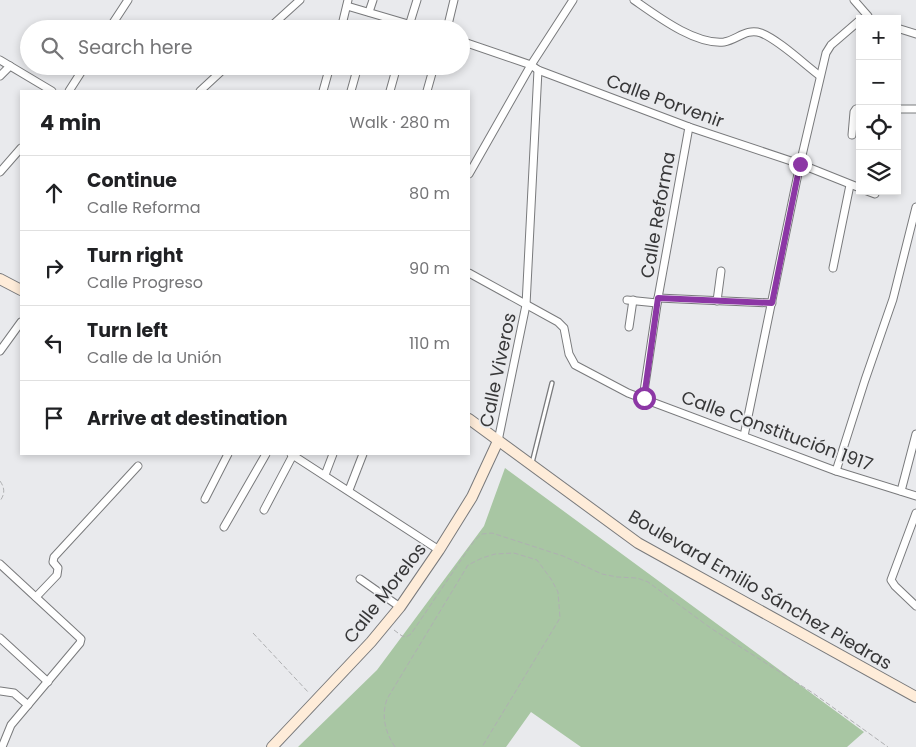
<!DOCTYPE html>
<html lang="en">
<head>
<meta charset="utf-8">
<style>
	:root { --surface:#fff; --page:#f6f6f6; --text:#202124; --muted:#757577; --line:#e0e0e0 }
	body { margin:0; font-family:Poppins,sans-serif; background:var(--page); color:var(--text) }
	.controls { position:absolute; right:15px; top:15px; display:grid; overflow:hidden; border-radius:0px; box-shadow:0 2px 8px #0003 }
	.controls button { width:45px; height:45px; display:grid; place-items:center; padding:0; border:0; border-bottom:1px solid var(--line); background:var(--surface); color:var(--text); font:25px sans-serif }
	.stop { position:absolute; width:15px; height:15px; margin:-11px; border:4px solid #8c37a5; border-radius:50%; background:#fff }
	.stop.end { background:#8c37a5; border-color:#fff; box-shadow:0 1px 5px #0008 }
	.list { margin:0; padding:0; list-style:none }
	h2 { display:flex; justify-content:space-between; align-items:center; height:65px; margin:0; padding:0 20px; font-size:21px }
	h2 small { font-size:16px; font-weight:400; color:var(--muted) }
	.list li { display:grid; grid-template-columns:32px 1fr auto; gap:15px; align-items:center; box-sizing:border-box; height:75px; padding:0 20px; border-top:1px solid var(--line) }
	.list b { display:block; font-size:19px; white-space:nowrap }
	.list p { margin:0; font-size:16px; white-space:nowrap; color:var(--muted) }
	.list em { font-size:16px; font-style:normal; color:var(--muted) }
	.icon { flex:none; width:28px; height:28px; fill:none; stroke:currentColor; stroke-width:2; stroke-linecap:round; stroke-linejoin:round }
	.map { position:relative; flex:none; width:916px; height:747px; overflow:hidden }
	.search { position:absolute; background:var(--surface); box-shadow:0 2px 8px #0003; left:20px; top:20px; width:450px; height:55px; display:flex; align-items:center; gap:12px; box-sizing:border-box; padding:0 18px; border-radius:28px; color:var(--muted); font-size:19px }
	.panel { position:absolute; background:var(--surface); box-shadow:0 2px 8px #0003; left:20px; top:90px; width:450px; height:365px; border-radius:0px }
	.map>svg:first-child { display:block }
</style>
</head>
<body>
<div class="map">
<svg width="916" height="747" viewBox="0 0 916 747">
	<rect width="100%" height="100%" fill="#e9eaed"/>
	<path fill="#a8c6a3" d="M505,468L864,732L847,747H581L531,712L506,747H298L377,670L484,526Z"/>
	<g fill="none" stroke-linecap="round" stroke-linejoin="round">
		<defs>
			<path id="lane" d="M532,463L552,383"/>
			<g id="street">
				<path d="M634,0C657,16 695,45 724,42C737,40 746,28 761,33C779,40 804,64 820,76"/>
				<path d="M854,0L868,16"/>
				<path d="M347,6L425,29"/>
				<path d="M369,12L373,0"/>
				<path d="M897,28L916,34"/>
				<path d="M109,29L128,0"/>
				<path d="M268,29L300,0"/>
				<path d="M341,29L348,0"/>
				<path d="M408,29L417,0"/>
				<path d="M447,29L454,0"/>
				<path d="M461,41L531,65L538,70L689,127L800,164L860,188"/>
				<path d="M0,60L52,91"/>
				<path d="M0,76L10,66"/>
				<path d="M69,91L85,66"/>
				<path d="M200,91L227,66"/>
				<path d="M323,91L330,66"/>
				<path d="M351,91L358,66"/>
				<path d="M390,91L397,66"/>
				<path d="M427,91L434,66"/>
				<path d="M897,109H916"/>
				<path d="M852,135L854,112L856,109L860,108"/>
				<path d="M0,172L21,148"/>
				<path d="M469,174L531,65L573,0"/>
				<path d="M867,191L875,194"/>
				<path d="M833,268L850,185"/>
				<path d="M469,273L558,322L564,328L569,354L575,365L628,393L836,471L916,496"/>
				<path d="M658,298L772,303"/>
				<path d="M627,300L657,303"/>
				<path d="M717,301L721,271"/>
				<path d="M629,327L633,300"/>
				<path d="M0,351L21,322"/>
				<path d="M643,398L658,298L689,127"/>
				<path d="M744,436L800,164L826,53L831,45L860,20"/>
				<path d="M498,441L526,305L538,70"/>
				<path d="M291,454L439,550"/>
				<path d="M836,471L865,380L893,299L916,207"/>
				<path d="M325,475L333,454"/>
				<path d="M349,490L363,454"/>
				<path d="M901,491L916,434"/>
				<path d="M205,499L228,454"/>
				<path d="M264,510L293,455"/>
				<path d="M916,513L891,580L895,586L916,606"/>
				<path d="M224,527L266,454"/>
				<path d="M0,564L81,639L80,643L11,725L2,747"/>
				<path d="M360,579L400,607"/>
				<path d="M36,597L57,575L58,568L53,562L54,557L138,466"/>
				<path d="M0,638L48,682"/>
				<path d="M0,691L14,693L28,705"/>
			</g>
			<g id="secondary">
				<path d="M0,279L21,290"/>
				<path d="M469,419L638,543L916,697"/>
				<path d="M272,747L371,642L400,607L439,550L472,497L498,441"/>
			</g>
		</defs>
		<use href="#lane" stroke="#797a7c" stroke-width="5.5"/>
		<use href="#street" stroke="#797a7c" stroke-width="9"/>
		<use href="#secondary" stroke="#797a7c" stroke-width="12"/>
		<g stroke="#afb0b2" stroke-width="1" stroke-dasharray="5 2.5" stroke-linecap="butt">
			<path d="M0,481C5,488 5,494 0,501"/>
			<path d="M394,630L402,636L406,637L411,634L474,541L482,534L492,533L563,556L602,574L617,577L637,578L648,582L712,629L813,693L888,747"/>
			<path d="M253,633L309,693"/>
			<path d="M395,747C385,732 381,716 387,699L468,565L482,558L495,554L514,553L537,560L551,579L558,592L560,618L482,747"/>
		</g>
		<use href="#lane" stroke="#fff" stroke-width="3"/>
		<use href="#street" stroke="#fff" stroke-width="7"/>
		<use href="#secondary" stroke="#feecd9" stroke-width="10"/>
	</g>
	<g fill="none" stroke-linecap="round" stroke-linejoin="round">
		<path stroke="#8c37a5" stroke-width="6" d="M644,398L658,298L772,303L800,164"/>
	</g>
	<g text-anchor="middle" stroke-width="4" stroke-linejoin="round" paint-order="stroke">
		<g font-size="18" fill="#373738" stroke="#e9eaed">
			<text transform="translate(665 101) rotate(20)" y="6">Calle Porvenir</text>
			<text transform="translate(658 215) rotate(-80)" y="6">Calle Reforma</text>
			<text transform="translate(498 370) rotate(-78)" y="6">Calle Viveros</text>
			<text transform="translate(777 431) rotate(20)" y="6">Calle Constitución 1917</text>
			<text transform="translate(760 590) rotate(30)" y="6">Boulevard Emilio Sánchez Piedras</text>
			<text transform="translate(385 593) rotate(-52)" y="6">Calle Morelos</text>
		</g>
	</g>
</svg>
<div class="controls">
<button>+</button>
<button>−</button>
<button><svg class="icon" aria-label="locate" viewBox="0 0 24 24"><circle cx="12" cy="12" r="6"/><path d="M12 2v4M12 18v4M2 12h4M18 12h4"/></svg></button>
<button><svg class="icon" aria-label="layers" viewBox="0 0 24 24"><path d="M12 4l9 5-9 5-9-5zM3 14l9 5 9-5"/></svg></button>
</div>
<div class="stop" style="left:644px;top:398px"></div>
<div class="stop end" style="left:800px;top:164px"></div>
<div class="search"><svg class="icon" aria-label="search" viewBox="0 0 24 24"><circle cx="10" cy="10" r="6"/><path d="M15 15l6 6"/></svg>Search here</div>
<section class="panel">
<h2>4 min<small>Walk · 280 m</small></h2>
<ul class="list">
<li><svg class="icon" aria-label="ahead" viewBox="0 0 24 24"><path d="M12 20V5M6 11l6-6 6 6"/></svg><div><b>Continue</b><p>Calle Reforma</p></div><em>80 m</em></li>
<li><svg class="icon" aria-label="right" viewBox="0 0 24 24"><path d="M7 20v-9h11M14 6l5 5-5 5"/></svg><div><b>Turn right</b><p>Calle Progreso</p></div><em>90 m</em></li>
<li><svg class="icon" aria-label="left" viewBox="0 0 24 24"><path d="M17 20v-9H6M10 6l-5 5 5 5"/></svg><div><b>Turn left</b><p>Calle de la Unión</p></div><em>110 m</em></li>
<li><svg class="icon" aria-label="arrive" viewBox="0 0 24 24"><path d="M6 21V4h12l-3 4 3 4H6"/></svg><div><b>Arrive at destination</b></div></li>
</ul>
</section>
</div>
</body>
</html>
